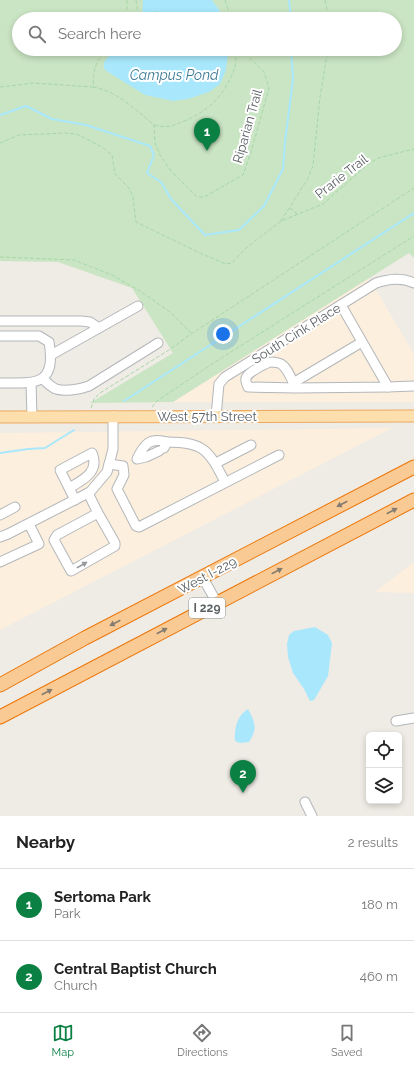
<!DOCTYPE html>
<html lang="en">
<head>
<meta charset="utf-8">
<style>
	:root { --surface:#fff; --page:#f6f6f6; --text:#222; --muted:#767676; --line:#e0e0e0; --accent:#0b8043 }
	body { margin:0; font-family:Raleway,sans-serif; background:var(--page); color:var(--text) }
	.controls { position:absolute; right:12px; bottom:12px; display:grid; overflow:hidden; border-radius:6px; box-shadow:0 2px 6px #0003 }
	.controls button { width:36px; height:36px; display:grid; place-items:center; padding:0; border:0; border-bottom:1px solid var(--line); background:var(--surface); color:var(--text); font:20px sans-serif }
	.you { position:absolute; left:223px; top:334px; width:14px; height:14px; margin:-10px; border:3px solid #fff; border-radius:50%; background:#1a73e8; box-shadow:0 0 0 6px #1a73e833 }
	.badge { display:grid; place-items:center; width:26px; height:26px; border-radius:50%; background:var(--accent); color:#fff; font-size:13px; font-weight:700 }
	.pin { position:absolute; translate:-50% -33px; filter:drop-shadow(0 1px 2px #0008) }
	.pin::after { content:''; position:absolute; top:21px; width:14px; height:12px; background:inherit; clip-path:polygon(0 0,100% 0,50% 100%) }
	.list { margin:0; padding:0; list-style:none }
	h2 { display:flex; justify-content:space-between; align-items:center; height:52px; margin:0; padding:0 16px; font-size:17px }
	h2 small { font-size:13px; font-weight:400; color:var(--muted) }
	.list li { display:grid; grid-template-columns:26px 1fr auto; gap:12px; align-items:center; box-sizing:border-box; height:72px; padding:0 16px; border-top:1px solid var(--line) }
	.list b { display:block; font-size:15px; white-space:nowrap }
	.list p { margin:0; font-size:13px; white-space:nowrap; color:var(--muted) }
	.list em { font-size:13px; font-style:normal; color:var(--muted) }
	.icon { flex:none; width:22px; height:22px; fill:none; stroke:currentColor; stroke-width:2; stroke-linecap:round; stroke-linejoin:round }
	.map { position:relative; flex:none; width:414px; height:816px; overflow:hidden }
	.search { position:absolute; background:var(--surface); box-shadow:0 2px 6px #0003; left:12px; right:12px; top:12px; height:44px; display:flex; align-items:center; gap:10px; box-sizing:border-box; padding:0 14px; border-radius:22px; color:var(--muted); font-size:15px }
	.sheet { height:196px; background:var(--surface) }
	nav { display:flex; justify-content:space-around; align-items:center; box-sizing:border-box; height:56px; border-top:1px solid var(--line); background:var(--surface); font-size:11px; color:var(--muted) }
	nav a { display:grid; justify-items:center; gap:2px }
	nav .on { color:var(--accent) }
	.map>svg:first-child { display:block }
</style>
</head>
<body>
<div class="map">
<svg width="414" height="816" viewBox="0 0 414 816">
	<rect width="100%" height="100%" fill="#efebe5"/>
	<g fill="#fdefdd">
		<path d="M369,278L414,354V402H173Z"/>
		<path d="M392,428L0,630V433Z"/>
		<path d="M414,562V593L375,592Z"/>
	</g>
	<path fill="#cae5c3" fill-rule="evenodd" d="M0,0H414V258L409,253L173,402L90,403L173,353L132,288L58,262L0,261ZM19,19H395V49H19Z"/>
	<g fill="#a9e8fc">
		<path d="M143,0H212L220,11L221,19H142Z"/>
		<path d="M120,49H227L228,54L226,70L220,84L209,92L188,99L173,101L145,95L105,70C100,60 112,54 120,49Z"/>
		<path d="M315,627L328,635L332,643L328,676L314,700L310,701L304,689L293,673L288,657L287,644L289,635L294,631Z"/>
		<path d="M248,709C255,722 258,729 249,742L240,743L235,741C234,728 237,716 248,709Z"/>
	</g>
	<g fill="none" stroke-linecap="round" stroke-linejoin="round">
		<g stroke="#a9e8fc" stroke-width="2">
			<path d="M289,0L291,19"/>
			<path d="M0,115L26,106L52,119L86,125L150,146L154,155L147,173L161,182L171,199L205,235L239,230L264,206L283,169L285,142L293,79L291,49"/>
			<path d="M124,401L414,213"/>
			<path d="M0,453L28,449L45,448L74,430"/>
		</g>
		<defs>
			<g id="minor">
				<path d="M0,321H81L90,322L99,328"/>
				<path d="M0,336H39L49,342C57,387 34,383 0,383"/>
				<path d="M51,355L138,306"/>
				<path d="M43,379C47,383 51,387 56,389C65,392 81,389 89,386L158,343"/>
				<path d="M31,383L32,416"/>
				<path d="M293,383L362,342"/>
				<path d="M388,387L414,386"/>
				<path d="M296,388C292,381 288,368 281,364C280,363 274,362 272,362C267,362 247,373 246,378C245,381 247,384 248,387L296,388L388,387L341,305"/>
				<path d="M216,416L219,384L225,377L376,283C389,279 401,277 414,283"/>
				<path d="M167,442C205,442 209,451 225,482"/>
				<path d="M159,451L146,457L137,459C144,444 150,437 167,442L164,448"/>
				<path d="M216,463L251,445"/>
				<path d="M109,464L123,466L124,475L117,489L136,526L139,527L279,455"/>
				<path d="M69,488C83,480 100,472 92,453L60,470L75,500"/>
				<path d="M88,493L98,513L57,535L54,540L71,571L115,546V543L98,513"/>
				<path d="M0,515L15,507"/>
				<path d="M0,537L8,534L90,492L107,472L113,449V416"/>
				<path d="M0,562L39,544L29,524"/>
				<path d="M203,578L217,603"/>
				<path d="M396,721L414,718"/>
				<path d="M305,802L312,816"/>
			</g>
			<path id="major" d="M0,417L414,416"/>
			<g id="highway">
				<path d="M0,685L85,638L414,467"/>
				<path d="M0,717L414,500"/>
			</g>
		</defs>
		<use href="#minor" stroke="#b3b7ba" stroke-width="11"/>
		<use href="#major" stroke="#eca961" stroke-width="13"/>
		<use href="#highway" stroke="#eb7609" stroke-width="15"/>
		<g stroke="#a7d7a9" stroke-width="1" stroke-dasharray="4 2" stroke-linecap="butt">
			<path d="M127,0V10L130,19"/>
			<path d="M136,0L138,14L157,13"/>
			<path d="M225,0L231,19"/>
			<path d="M325,0L329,19"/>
			<path d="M157,11V16"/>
			<path d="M0,87L33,83L93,87C94,69 94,60 110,49"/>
			<path d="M93,87C117,91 136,110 154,125L155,143L160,155L171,171L197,197H204L243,175L251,152L269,88L264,72L240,49"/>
			<path d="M154,125C168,129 174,125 187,120C211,109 226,93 235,67C236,62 236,55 236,49"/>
			<path d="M0,143L19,135L65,133L77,134L102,147L112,155L115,174L129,188L133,197L136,222L200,253L226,264L232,263L246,248L281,221L323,204L367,165L378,158L414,149"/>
			<path d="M290,208L297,214"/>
			<path d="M281,221L307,180L313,166L320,97L328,49"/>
			<path d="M0,257L74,260L112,275L140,291L170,312L191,333"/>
			<path d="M152,407L157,401L212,364L414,236"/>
			<path d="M91,408L94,399L100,393L169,350L191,334L414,188"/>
		</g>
		<use href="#minor" stroke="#fff" stroke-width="9"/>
		<use href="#major" stroke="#fcdfad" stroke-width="11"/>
		<use href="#highway" stroke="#f9ca93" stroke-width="13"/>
	</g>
	<defs><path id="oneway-solid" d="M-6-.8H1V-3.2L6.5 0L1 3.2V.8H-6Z"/></defs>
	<g fill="#847c70">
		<use href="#oneway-solid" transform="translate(342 504) rotate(152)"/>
		<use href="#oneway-solid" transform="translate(392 511) rotate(-28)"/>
		<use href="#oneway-solid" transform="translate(277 571) rotate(-27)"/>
		<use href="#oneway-solid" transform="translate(115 623) rotate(153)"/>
		<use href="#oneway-solid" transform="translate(162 631) rotate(-28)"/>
		<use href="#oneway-solid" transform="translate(47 692) rotate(-28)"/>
	</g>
	<use fill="#96999b" href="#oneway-solid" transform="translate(82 565) rotate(-29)"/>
	<g text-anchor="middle" stroke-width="4" stroke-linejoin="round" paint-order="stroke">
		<rect fill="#fff" stroke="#8e9193" stroke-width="1" x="189" y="598" width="36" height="20" rx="3"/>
		<g font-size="12" font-weight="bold" fill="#5d6265">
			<text x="207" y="612">I 229</text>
		</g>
		<g font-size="13" fill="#5d6265" stroke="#fff">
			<text transform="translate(247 126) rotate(-74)" y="5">Riparian Trail</text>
			<text transform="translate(341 176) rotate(-38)" y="5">Prarie Trail</text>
			<text transform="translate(296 333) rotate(-32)" y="5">South Cink Place</text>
			<text x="207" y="421">West 57th Street</text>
			<text transform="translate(207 575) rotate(-28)" y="5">West I-229</text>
		</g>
		<g font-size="14" font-style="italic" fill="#3c7894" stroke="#fff">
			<text x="174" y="80">Campus Pond</text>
		</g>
	</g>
</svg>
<div class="controls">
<button><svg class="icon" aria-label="locate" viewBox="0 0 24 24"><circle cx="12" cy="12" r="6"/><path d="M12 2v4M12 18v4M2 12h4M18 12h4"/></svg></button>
<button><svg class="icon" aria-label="layers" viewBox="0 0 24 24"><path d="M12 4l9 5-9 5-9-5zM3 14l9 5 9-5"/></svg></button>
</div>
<div class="you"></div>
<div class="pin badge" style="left:207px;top:151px">1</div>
<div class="pin badge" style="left:243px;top:793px">2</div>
<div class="search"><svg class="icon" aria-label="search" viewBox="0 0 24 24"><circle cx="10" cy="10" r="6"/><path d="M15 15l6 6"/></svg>Search here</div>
</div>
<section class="sheet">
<h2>Nearby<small>2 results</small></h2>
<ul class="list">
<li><span class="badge">1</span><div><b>Sertoma Park</b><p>Park</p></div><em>180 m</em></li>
<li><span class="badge">2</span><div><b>Central Baptist Church</b><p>Church</p></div><em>460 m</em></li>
</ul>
</section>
<nav>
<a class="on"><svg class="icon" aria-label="map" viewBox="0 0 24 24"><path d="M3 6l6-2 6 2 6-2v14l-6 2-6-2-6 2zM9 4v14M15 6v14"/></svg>Map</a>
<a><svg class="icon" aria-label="directions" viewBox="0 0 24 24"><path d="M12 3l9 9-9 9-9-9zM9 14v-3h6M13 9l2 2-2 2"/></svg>Directions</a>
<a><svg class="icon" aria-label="saved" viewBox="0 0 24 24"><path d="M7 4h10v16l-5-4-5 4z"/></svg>Saved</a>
</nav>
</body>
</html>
